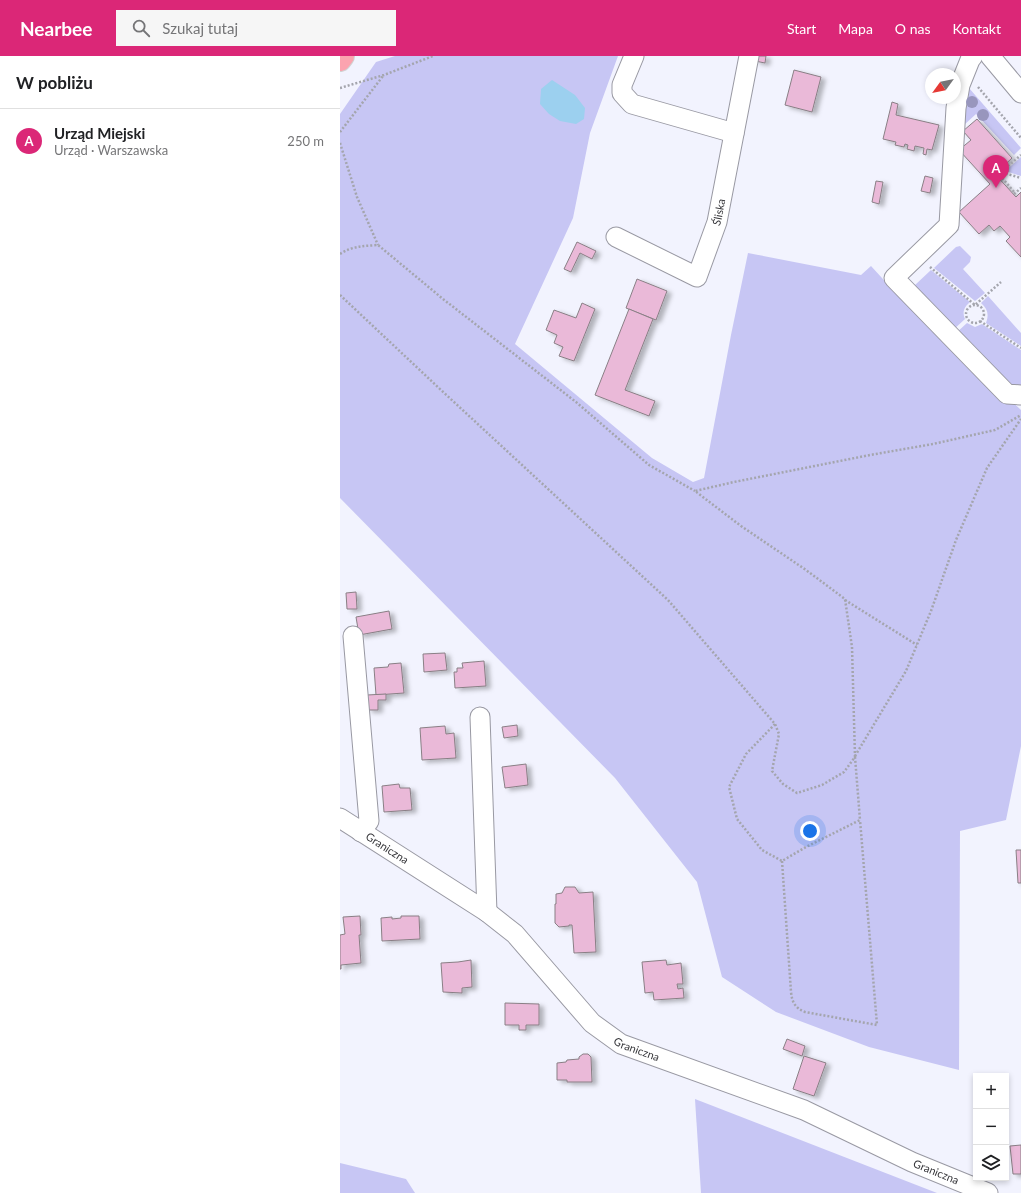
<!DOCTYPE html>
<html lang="pl">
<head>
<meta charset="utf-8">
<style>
	:root { --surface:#fff; --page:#f6f6f6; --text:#202124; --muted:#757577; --line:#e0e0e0; --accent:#db2777 }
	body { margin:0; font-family:Lato,sans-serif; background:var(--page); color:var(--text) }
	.controls { position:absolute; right:12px; bottom:12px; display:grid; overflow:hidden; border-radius:0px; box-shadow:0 2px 6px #0003 }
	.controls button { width:36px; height:36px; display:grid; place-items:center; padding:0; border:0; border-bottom:1px solid var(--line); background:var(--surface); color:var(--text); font:20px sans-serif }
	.compass { position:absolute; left:585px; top:12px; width:36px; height:36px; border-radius:50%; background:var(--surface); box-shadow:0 2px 6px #0003; rotate:237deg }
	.you { position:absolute; left:470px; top:775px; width:14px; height:14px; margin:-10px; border:3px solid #fff; border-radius:50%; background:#1a73e8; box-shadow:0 0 0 6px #1a73e833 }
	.badge { display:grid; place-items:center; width:26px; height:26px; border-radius:50%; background:var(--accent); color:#fff; font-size:13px; font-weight:700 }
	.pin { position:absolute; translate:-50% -33px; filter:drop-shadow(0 1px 2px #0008) }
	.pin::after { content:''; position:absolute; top:21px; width:14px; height:12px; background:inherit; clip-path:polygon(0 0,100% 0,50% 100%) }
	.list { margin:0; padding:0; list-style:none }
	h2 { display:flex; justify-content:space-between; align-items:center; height:52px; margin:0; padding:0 16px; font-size:17px }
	h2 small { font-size:13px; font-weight:400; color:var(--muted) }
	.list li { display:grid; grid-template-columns:26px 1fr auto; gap:12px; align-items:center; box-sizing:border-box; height:64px; padding:0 16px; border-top:1px solid var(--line) }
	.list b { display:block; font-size:15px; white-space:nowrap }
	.list p { margin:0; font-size:13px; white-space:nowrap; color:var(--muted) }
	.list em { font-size:13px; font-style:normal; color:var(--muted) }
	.icon { flex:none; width:22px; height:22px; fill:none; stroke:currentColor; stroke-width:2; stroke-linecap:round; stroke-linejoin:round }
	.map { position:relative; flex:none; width:681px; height:1137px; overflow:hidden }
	header { display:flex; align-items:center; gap:24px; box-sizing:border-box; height:56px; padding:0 20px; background:var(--accent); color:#fff }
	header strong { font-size:19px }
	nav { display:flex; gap:22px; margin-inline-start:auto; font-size:14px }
	.search { width:280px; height:36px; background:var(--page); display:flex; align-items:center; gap:10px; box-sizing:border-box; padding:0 14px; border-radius:0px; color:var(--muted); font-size:15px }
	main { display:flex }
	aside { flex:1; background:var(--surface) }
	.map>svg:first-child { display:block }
</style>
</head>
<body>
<header>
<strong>Nearbee</strong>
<div class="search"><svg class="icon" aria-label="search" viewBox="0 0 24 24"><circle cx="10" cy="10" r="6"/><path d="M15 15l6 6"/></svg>Szukaj tutaj</div>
<nav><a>Start</a><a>Mapa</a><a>O nas</a><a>Kontakt</a></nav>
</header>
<main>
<aside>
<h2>W pobliżu<small></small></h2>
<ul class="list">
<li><span class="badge">A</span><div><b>Urząd Miejski</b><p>Urząd · Warszawska</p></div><em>250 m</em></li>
</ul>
</aside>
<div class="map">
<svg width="681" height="1137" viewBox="0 0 681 1137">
	<defs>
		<filter id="shadow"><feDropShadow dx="4.5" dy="2.5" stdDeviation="2" flood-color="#0004"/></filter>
	</defs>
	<rect width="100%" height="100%" fill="#f2f3fe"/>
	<g fill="#c7c6f4">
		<path d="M55,0H278L250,77L233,162L175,288L312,402L353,426L364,422L391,279L408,197L521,219L531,210L553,234L681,354V690L666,764L620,775L619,1014L529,991L436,956L382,921L357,826L275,722L0,442V58L36,6Z"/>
		<path d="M629,32L681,92L674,99L636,58L624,69L627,34Z"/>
		<path d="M681,101V120L665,115Z"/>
		<path d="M620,190L631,201L630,206L623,213L645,237L635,245L594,212L616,191Z"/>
		<path d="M591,214L630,246C624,251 622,256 625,263L613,274L574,230Z"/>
		<path d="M648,240L681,277V290L646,267C649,259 648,253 641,247Z"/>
		<path d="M627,267L635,271L642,268L681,294V336L675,335L616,277Z"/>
		<path d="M355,1043L597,1137H361Z"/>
		<path d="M0,1107L66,1123L75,1137H0Z"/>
	</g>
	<path fill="#9cd0ef" d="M212,24L235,39L245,52L244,63L236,68L220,65L209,58L200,48L201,33Z"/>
	<g fill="#eab9d8" stroke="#897f85" filter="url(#shadow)">
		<path d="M416,0H426L425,7L415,5Z"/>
		<path d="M454,14L481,21L472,56L445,49Z"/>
		<path d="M552,46L558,48L556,59L599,69L592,94L587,93L586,99L583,98L584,92L575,90L574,95L567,93L568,89L565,88L564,91L555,89L556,86L543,83Z"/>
		<path d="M637,63L672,102L655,118L676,141L681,136V201L666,185L670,181L660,170L654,175L649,169L639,178L619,156L650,128L619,94L631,84L623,75Z"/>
		<path d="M585,120L593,122L590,137L581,135Z"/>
		<path d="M536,125L543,126L539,148L532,146Z"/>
		<path d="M237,186L256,195L252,203L240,197L231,216L224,213Z"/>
		<path d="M297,223L327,235L316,264L286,252Z"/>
		<path d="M242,247L255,253L234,305L219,300L223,291L214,287L217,279L206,274L214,254L236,262Z"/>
		<path d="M289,253L313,263L285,334L315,345L309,360L255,339Z"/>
		<path d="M16,536L17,553H7L6,537Z"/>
		<path d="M49,555L52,573L19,579L16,561Z"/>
		<path d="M105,597L107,614L84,616L83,598Z"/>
		<path d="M144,605L146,630L115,632L114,616H117V612H123L122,607Z"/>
		<path d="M61,607L64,637L36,639L34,612L48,611L49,608Z"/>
		<path d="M46,638V644H38V654H28L27,639Z"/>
		<path d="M177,669L178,680L164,682L162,671Z"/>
		<path d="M105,670L106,678L114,677L116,702L82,704L80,672Z"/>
		<path d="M186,708L188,729L165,732L162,711Z"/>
		<path d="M59,728L60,732H70L72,754L44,756L42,730Z"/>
		<path d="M676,794H681V827H678Z"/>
		<path d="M225,831H235L239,837L253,836L256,896L234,897L232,869H229V870L219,871L215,867V848H216V838L222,837Z"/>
		<path d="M20,860L21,879H19L21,907L1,909V913H0V879L5,878L3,861Z"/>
		<path d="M61,860H79L80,883L42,885L41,862L52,861V863L61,862Z"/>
		<path d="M131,904L132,931L122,932V937L103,936L101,907L118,906Z"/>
		<path d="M326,904L327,909L341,907L343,928H337L338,933L343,932L344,942L314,944L313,936L305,937L302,906Z"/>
		<path d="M165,947L199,948V969H186V974H179V969H165Z"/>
		<path d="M447,983L465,990L462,1000L443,993Z"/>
		<path d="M243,998H248L251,1001L252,1026H227V1024H217V1007L226,1006L227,1004L239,1003V1001Z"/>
		<path d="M464,1000L486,1007L474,1040L453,1033Z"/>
		<path d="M681,1089V1118H673L670,1090Z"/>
	</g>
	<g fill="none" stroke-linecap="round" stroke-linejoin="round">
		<defs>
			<g id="minor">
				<path d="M294,0L282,29V37L292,48L394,77"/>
				<path d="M633,0L630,4L620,29L616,52L609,169L554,222L667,338L681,339"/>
				<path d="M650,0L681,37"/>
				<path id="s1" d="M276,181L357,221L377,166L409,0"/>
				<path d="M13,580L29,765L21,776"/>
				<path d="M140,661L147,856"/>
				<path id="s2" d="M0,762L147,856L175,878L252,967L281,988L464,1054L572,1106L648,1137"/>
			</g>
			<path id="major" d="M0,4L3,0"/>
		</defs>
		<use href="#minor" stroke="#9999a3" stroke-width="21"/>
		<use href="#major" stroke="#d2d2d3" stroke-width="24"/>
		<g stroke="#a4a5ad" stroke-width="2.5" stroke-dasharray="2 2" stroke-linecap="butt">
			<path d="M638,31L681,82"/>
			<path d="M0,32L44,19L93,0"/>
			<path d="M0,76L43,20"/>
			<path d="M0,87L17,141L38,189"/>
			<path d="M657,116L675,137"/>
			<path d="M662,116L664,117L681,122"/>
			<path d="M659,118L681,99"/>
			<path d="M674,138L681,132"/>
			<path d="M0,198C12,190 24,190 38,189L103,243L236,346L309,409L355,435"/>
			<path d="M590,211L635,249L661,226"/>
			<path d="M0,239L101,334L328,544L435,668L439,678L432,715L443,728L457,737L482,729L504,716L515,701L520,764L466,791L442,805L422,794L397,763L389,731L406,698L435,668"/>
			<circle cx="635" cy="258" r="9"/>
			<path d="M640,265L681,292"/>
			<path d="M505,544L577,589"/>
			<path d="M515,700L566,615L591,555L616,484L647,412L681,363"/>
			<path d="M515,701L512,591L505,543L466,514L401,470L355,435L394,426L530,399L593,388L655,374L681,359"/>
			<path d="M442,805L451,936C452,946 455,952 465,956L537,969L520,764"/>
		</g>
		<use href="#minor" stroke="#fff" stroke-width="19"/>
		<use href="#major" stroke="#fba3af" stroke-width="22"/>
	</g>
	<g fill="#9896bd">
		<circle cx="632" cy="46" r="6"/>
		<circle cx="643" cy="59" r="6"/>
	</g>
	<g text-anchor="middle" stroke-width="3.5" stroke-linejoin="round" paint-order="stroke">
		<g font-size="11" fill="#343438" stroke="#f2f3fe">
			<text dy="4" stroke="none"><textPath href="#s1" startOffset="159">Śliska</textPath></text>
			<text dy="4" stroke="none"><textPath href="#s2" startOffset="56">Graniczna</textPath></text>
			<text dy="4" stroke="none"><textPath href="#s2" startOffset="380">Graniczna</textPath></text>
			<text dy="4" stroke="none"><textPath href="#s2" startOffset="704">Graniczna</textPath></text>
		</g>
	</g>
</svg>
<div class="controls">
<button>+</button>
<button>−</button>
<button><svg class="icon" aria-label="layers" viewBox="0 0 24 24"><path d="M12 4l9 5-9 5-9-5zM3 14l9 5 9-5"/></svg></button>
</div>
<svg class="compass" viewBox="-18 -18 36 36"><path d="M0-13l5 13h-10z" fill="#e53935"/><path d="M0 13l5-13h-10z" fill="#757577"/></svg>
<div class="you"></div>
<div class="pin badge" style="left:656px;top:132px">A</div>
</div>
</main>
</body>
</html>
